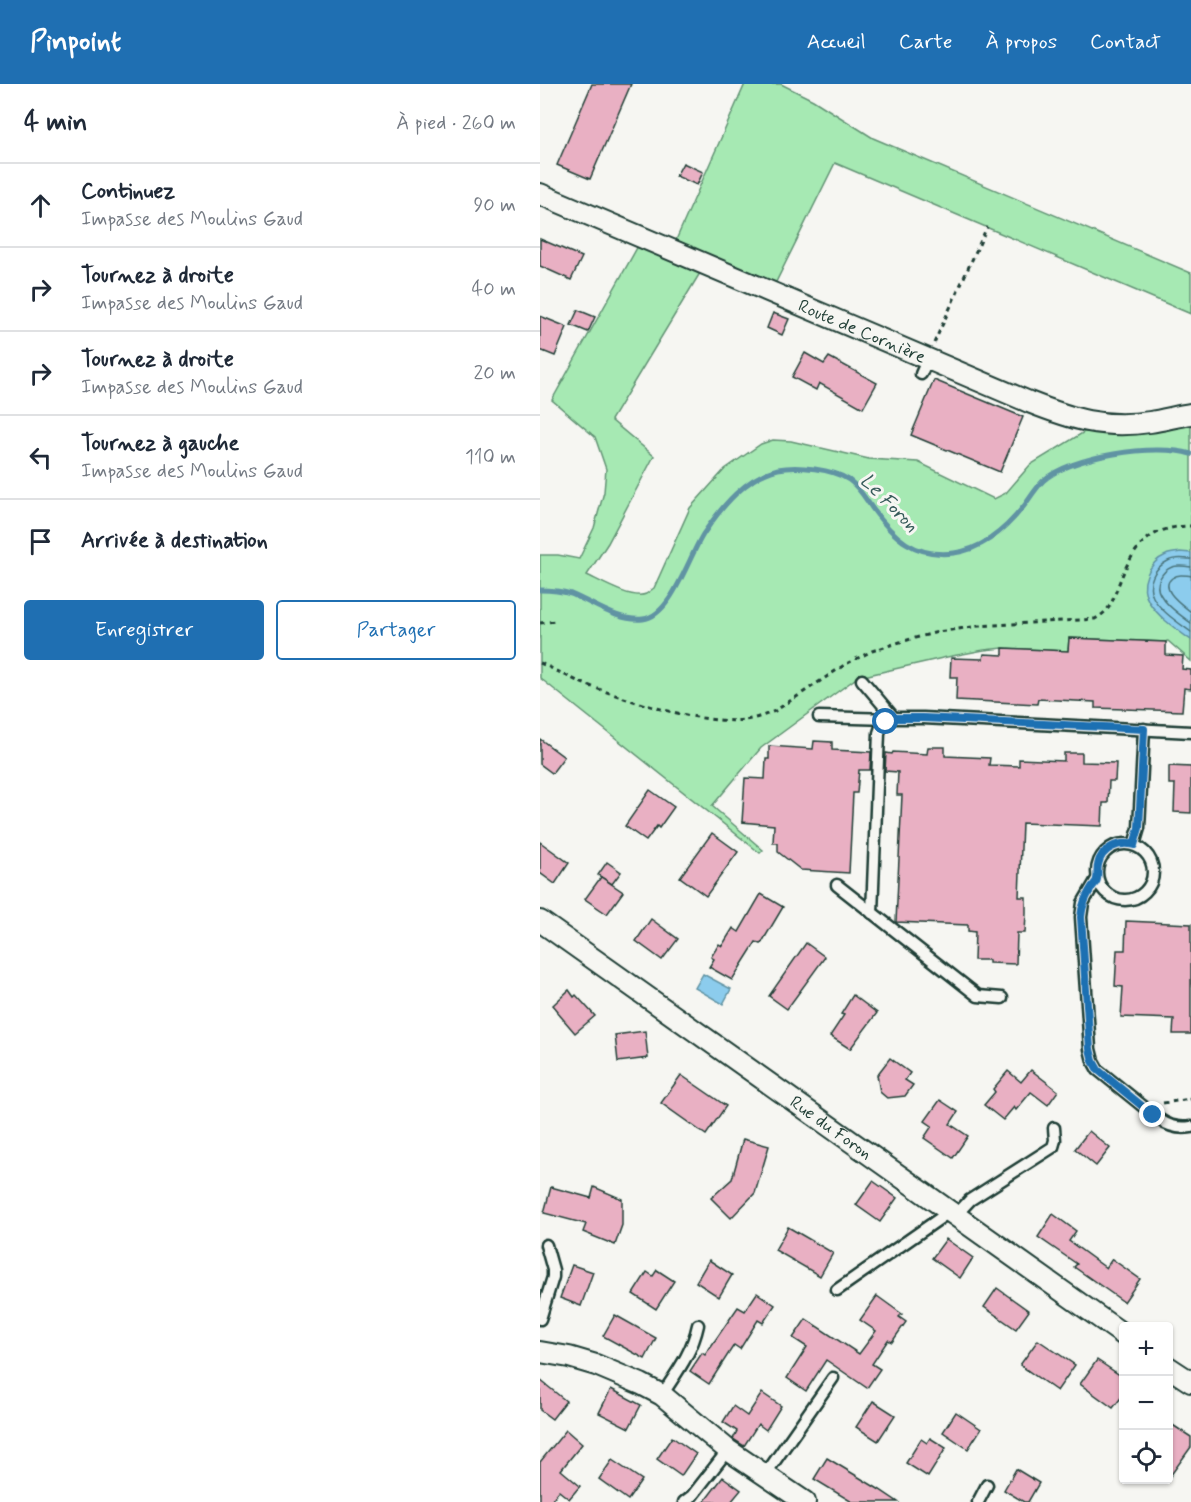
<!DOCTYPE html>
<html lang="fr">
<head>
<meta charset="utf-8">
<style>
	:root { --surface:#fff; --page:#f6f6f7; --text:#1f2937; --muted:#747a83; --line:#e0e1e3; --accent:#1f6fb2 }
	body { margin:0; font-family:Mynerve,sans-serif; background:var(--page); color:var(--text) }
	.controls { position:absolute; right:18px; bottom:18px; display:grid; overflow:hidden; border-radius:6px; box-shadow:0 2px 4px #0004 }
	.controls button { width:54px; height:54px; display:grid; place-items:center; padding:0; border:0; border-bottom:2px solid var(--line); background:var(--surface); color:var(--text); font:30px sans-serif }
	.stop { position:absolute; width:18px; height:18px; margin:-14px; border:4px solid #1f6fb2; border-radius:50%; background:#fff }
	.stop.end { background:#1f6fb2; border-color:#fff; box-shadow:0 2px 6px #0008 }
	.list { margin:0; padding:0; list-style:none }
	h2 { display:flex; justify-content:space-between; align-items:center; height:78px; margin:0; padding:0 24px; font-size:26px }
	h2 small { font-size:20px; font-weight:400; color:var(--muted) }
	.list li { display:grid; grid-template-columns:39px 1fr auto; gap:18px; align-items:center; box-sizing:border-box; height:84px; padding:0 24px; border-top:2px solid var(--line) }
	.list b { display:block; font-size:22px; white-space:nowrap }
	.list p { margin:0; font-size:20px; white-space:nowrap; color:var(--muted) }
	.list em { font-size:20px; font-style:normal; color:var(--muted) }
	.actions { display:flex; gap:12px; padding:18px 24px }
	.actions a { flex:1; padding:14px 0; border:2px solid var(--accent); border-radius:6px; text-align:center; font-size:21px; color:var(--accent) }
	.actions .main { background:var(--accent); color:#fff }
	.icon { flex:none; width:33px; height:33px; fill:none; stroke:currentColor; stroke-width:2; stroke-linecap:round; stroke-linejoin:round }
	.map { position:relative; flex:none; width:651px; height:1418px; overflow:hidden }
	header { display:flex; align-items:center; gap:36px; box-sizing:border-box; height:84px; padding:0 30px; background:var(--accent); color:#fff }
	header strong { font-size:28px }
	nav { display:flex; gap:33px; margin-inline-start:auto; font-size:21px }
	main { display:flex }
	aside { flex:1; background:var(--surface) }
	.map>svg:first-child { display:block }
</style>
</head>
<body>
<header>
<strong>Pinpoint</strong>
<nav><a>Accueil</a><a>Carte</a><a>À propos</a><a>Contact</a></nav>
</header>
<main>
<aside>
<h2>4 min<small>À pied · 260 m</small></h2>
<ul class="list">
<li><svg class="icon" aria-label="ahead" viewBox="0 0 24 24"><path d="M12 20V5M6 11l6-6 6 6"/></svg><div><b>Continuez</b><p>Impasse des Moulins Gaud</p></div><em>90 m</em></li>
<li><svg class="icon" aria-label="right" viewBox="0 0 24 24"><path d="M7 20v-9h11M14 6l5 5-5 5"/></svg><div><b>Tournez à droite</b><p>Impasse des Moulins Gaud</p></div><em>40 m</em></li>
<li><svg class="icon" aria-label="right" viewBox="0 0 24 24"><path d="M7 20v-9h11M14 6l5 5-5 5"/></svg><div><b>Tournez à droite</b><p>Impasse des Moulins Gaud</p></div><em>20 m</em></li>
<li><svg class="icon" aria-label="left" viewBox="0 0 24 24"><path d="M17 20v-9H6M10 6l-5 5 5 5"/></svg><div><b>Tournez à gauche</b><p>Impasse des Moulins Gaud</p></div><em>110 m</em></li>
<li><svg class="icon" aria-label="arrive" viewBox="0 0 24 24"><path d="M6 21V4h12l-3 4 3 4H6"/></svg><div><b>Arrivée à destination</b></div></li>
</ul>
<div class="actions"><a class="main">Enregistrer</a><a>Partager</a></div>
</aside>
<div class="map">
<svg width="651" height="1418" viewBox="0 0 651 1418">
	<rect width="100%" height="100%" fill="#f6f6f2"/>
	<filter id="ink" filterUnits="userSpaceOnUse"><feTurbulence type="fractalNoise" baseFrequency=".0167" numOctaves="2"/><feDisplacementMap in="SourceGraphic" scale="12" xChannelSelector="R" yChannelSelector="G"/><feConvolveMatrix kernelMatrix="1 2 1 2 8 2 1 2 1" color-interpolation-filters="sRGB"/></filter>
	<g filter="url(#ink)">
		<g fill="#a6e9b3" stroke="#629374" stroke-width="1.5">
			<path d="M205,0H241L273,16L333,54L651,189V230L295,79L236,198L201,185L136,156Z"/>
			<path d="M98,162L160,189L71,336L114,372L68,459L47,491C60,497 92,516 106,510C109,508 111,506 114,504L150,424L185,385L221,360L233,356L251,357L329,375L378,378L454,415L466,409L490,381L544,348H585L651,339V577L628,557H627L626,558L529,554L528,567L463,564L444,566L407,573L324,592L317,598L315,595L221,664L172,722L223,766L220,769L0,594V471H18L39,475L54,444L64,408L66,385L55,353L12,316Z"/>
		</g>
		<g fill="#8ccced" stroke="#6093a3" stroke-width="1.5">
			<path d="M640,468L651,469V556C636,545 619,534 609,518C598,501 609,478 626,471C630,469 636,469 640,468Z"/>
			<path d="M163,890L191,905L183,920L155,904Z"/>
		</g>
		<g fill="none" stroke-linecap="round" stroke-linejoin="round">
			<g stroke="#4b767e" stroke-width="1.5">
				<path d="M651,475C643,475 635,473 628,477C615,483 606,499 613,513C620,527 639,539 651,548"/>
				<path d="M651,483C645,482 638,481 632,483C622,487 614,500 620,510C627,522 640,531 651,539"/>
				<path d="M651,492C648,491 644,491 641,491C637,491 635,492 632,494C618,505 643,521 651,528"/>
			</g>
			<path stroke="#6093a3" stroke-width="5" d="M0,506C11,506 21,507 31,510C53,519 79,538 103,535C132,532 149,471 164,449C182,422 206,393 238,385C257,381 293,385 309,396C319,403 325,414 332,424C353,453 375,474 414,469C443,465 466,445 484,422C490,414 496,404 503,397C530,372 616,359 651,370"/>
		</g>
		<g fill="#e9b0c3" stroke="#1f3d34" stroke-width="1.5">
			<path d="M52,0H91L50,95L17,81Z"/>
			<path d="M143,79L163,88L157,101L136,92Z"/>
			<path d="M0,155L42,173L31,196L0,182Z"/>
			<path d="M38,226L55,233L48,248L31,241Z"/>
			<path d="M233,229L249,235L242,251L227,244Z"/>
			<path d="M0,232L27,243L15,272L0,266Z"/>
			<path d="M265,269L284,280L289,273L337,299L323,324L279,299L276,306L252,293Z"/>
			<path d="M394,296L483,333L460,388L371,351Z"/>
			<path d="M529,554L626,558V571L643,572L642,585L651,586V605L644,604L642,627L555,624V618L498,615L497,620L416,616L417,593H410L411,574L443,575L444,570L463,571V564L528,567Z"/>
			<path d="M0,655L24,673L12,689L0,680Z"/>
			<path d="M274,657L292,658V666L331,668L330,686H319L317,709H313L309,789L261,786L238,768V759H233L234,741L202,738L205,694L225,695L226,675H229V662L273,665Z"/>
			<path d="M388,663H405V672L450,674L449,681L479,682V675L524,677V669H542V678L576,679L575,697H569L568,719H563L562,742L482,739L479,813H486V829L485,849H477L476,880L449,879V876H434L435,848L428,847V841L356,838L362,711H357L358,688L345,687L346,669L352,670L353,668L387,670Z"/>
			<path d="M629,682L651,683V729L634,728L635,700H629Z"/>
			<path d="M110,706L134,723L119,744L117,742L106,757L85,742Z"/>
			<path d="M172,749L198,768L166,812L140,793Z"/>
			<path d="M0,758L29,779L15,800L0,789Z"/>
			<path d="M67,778L81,788L72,800L58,791Z"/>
			<path d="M61,793L83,808L67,830L45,815Z"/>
			<path d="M221,810L243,823L221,860L216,858L192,896L169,883L174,875L171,873L179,860L182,862L193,844L199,848Z"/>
			<path d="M111,835L138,855L122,876L96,857Z"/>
			<path d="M586,837L651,840V950H633L634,935L581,933L583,903L575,902L577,866H585Z"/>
			<path d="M266,859L285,873L247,925L229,912Z"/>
			<path d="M29,906L34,913L36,911L55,932L35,949L17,928L18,927L13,921Z"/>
			<path d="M313,911L337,929L310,965L290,952L304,931L301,930Z"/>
			<path d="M105,947L108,974L78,978L75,951Z"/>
			<path d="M350,974L370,989L365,996L373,1001L365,1012L347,1014L340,1008L337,991Z"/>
			<path d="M491,986L518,1007L508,1021L491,1008L476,1026L474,1023L463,1036L444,1021L455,1008L453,1005L468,987L481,998Z"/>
			<path d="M141,991L186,1022L166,1051L121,1019Z"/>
			<path d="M400,1016L418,1028L410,1040L428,1052L413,1074L384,1054L392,1042L385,1037Z"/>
			<path d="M549,1047L570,1064L556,1082L535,1065Z"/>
			<path d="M203,1055L229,1062L215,1109L191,1134L171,1114L192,1095Z"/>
			<path d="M333,1097L357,1114L340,1138L316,1121Z"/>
			<path d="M11,1103L51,1114L54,1103L82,1115V1141L75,1161L43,1148L46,1140L4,1129Z"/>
			<path d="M513,1130L536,1147L529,1157L566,1184L572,1175L600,1195L584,1218L534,1183L537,1180L498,1153Z"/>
			<path d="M248,1143L293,1169L280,1192L235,1166Z"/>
			<path d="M406,1155L433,1174L420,1194L392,1174Z"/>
			<path d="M169,1176L192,1191L179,1213L156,1198Z"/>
			<path d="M32,1181L53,1188L41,1222L20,1214Z"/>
			<path d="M117,1186L134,1197L116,1225L93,1210L107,1188L113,1192Z"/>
			<path d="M457,1204L489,1227L476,1245L444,1223Z"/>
			<path d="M217,1209L235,1221L223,1239L218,1236L200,1265L194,1261L169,1300L150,1287L162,1269L165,1271L198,1223L205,1227Z"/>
			<path d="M337,1212L362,1230L359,1233L366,1238L352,1258L348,1256L332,1280L340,1285L327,1304L286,1276L266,1307L247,1294L267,1263L253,1254L266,1235L319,1270L336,1247L320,1236Z"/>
			<path d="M75,1231L116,1254L105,1275L63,1252Z"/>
			<path d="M498,1256L535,1281L517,1307L480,1281Z"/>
			<path d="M557,1276L584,1294V1310L573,1324L540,1300Z"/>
			<path d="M0,1296L26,1317L12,1335L0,1326Z"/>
			<path d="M71,1305L101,1321L89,1344L59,1329Z"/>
			<path d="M222,1309L241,1322L226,1346L218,1340L204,1362L193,1355L197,1347L183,1338L193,1322L207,1332Z"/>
			<path d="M333,1317L355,1331L338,1357L316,1343Z"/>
			<path d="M416,1328L441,1345L428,1365L403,1348Z"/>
			<path d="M628,1338L651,1353V1363L628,1395Z"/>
			<path d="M26,1346L42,1360L21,1386L40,1402L29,1415L19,1407L10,1418H0V1378Z"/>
			<path d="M132,1353L156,1370L141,1392L117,1375Z"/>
			<path d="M390,1354L406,1364L388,1393L366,1379L381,1355L387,1359Z"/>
			<path d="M287,1374L340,1406L358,1418H312L274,1395Z"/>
			<path d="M72,1376L102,1396L88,1416L59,1395Z"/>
			<path d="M476,1385L499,1399L488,1418H484L464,1406Z"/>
			<path d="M183,1393L201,1406L191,1418H164Z"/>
		</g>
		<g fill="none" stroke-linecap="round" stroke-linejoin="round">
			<defs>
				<g id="lane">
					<path d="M381,290L388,274"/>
					<path d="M322,596L354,634"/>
					<path d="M279,633L350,635"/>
					<circle cx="585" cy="788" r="28"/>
					<path d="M594,761L599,744L604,645"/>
					<path d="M557,795L543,819L541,833L550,965L553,977L558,986L620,1036C630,1043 639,1045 651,1043"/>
					<path d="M297,801L438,912L462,914"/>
					<path d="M332,829L339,649C341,641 346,636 354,634H383L651,648"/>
					<path d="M415,1132L430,1116L513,1063L515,1056L514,1044"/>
					<path d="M297,1206L409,1128"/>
					<path d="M0,1235L13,1193V1186L6,1161"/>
					<path d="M122,1311C137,1288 152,1269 158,1241"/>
					<path d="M225,1391L293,1294"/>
					<path d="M144,1418L152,1412L188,1366"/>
					<path d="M438,1418L447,1401"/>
				</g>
				<g id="street">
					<path id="s1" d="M0,110L489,318C532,335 563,345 610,338C624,336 637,332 651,330"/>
					<path id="s2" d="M0,837L584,1251"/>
					<path d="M0,1268L29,1273L56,1281L101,1300L122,1311L188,1366L265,1418"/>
					<path d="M628,1283L651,1298"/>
				</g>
			</defs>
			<use href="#lane" stroke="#1f3d34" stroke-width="15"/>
			<use href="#street" stroke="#1f3d34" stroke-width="24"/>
			<g stroke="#1f3d34" stroke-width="3" stroke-dasharray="4.5 4.5" stroke-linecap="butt">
				<path d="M394,259L447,143"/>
				<path d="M0,539L16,537"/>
				<path d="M0,579C14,585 28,593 42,599C84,615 160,641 204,636C215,635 225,631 235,627L306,580L332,567L360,558L398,548L439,542L555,535C571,526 572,518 578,502C592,465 608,442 651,442"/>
				<path d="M623,1019L651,1015"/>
			</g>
			<use href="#lane" stroke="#f6f6f2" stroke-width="10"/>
			<use href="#street" stroke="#f6f6f2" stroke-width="20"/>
		</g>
	</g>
	<g fill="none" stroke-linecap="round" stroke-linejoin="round" filter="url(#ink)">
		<path stroke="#1f6fb2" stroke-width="8" d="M346,638L354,634H383L604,645L599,744L594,761C579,757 561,764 558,781C557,785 558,791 557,795C557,798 554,800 552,803C546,813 542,821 541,833L550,965L553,977L558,986L613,1031"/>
	</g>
	<g text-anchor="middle" stroke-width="6" stroke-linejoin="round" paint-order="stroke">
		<g font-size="18" fill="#1f3d34" stroke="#f6f6f2">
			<text dy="6" stroke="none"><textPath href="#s1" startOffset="350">Route de Cornière</textPath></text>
			<text dy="6" stroke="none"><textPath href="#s2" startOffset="357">Rue du Foron</textPath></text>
		</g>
		<g font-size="20" font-style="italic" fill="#355a59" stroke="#f6f6f2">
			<text transform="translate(350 418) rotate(45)" y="7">Le Foron</text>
		</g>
	</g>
</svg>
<div class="controls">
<button>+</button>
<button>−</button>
<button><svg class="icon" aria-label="locate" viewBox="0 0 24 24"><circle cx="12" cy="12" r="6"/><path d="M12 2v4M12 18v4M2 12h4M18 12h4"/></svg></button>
</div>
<div class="stop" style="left:346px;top:638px"></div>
<div class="stop end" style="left:613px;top:1031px"></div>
</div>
</main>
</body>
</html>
